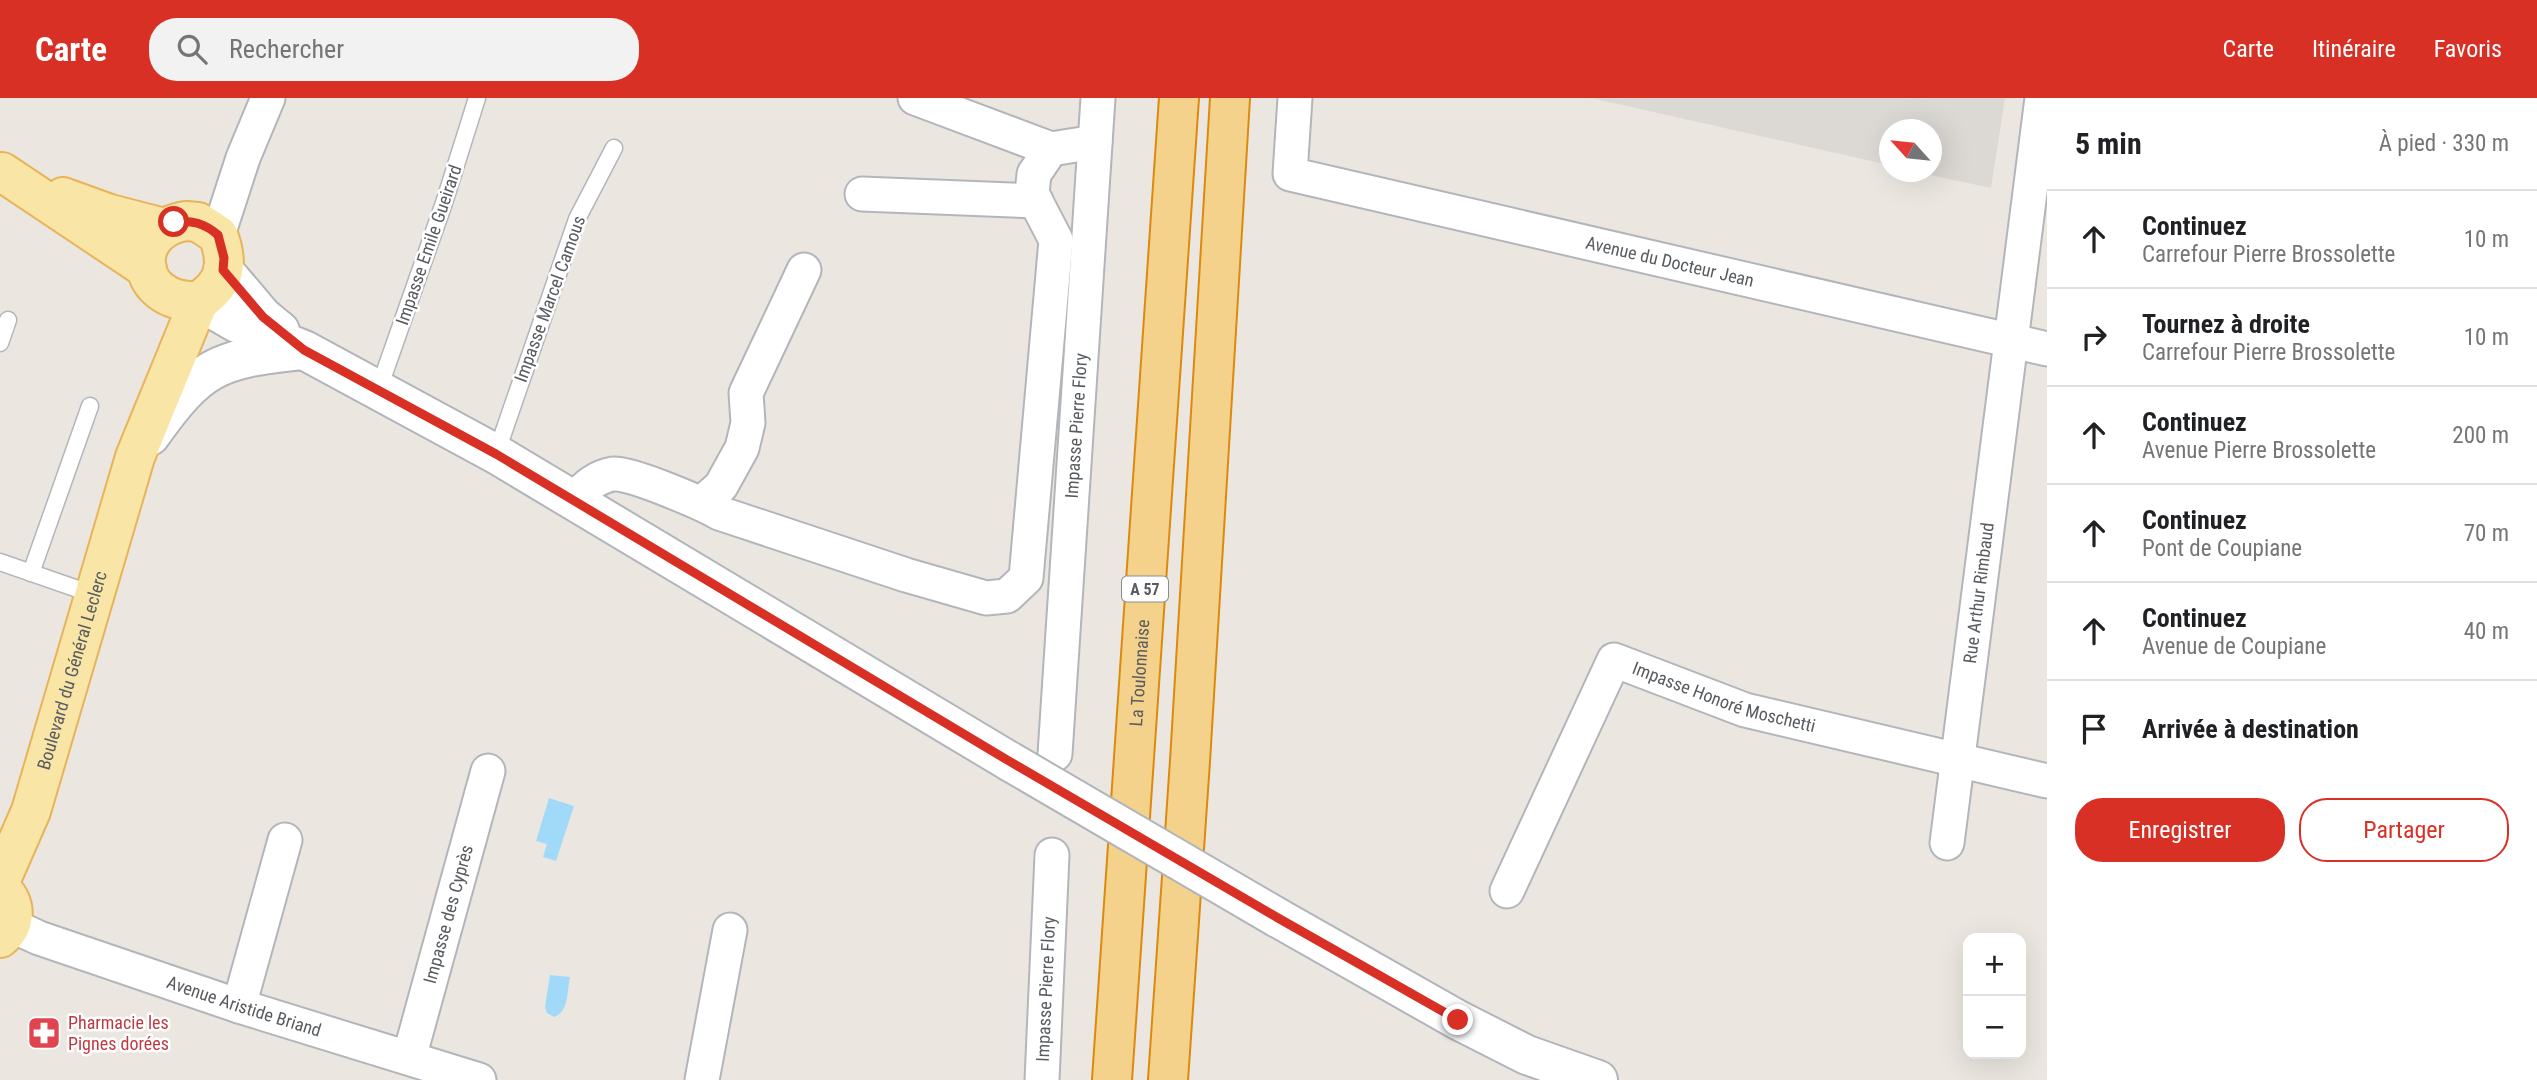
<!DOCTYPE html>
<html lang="fr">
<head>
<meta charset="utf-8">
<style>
	:root { --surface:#fff; --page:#f2f2f2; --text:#202124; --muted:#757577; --line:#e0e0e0; --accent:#d93025 }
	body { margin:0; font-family:"Roboto Condensed",sans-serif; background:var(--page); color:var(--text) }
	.controls { position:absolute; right:21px; bottom:21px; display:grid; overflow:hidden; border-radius:14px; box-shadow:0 7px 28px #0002 }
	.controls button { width:63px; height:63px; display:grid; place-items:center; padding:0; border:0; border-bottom:2px solid var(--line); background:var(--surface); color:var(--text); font:35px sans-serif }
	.compass { position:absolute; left:1879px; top:21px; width:63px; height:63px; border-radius:50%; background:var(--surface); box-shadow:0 7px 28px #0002; rotate:297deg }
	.stop { position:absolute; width:21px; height:21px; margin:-16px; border:5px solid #d93025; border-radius:50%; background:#fff }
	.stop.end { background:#d93025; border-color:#fff; box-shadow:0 2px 7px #0008 }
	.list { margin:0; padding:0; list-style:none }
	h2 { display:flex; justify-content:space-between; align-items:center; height:91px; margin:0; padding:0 28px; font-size:30px }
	h2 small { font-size:23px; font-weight:400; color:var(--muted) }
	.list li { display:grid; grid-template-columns:46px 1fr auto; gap:21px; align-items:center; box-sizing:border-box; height:98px; padding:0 28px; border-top:2px solid var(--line) }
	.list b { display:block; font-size:26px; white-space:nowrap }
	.list p { margin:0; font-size:23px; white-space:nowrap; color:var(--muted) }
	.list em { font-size:23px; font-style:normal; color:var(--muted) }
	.actions { display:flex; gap:14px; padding:21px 28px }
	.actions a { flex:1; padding:16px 0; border:2px solid var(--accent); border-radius:28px; text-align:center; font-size:24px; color:var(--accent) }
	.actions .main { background:var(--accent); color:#fff }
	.icon { flex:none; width:38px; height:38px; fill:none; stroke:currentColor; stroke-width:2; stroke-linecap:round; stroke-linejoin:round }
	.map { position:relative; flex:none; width:2047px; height:982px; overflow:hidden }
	header { display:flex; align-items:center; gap:42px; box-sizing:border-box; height:98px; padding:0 35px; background:var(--accent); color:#fff }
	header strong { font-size:33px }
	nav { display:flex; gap:38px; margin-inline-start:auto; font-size:24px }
	.search { width:490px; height:63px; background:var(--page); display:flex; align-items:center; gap:18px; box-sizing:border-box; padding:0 24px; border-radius:28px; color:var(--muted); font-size:26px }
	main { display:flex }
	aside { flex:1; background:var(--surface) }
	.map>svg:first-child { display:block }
</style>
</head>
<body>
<header>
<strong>Carte</strong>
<div class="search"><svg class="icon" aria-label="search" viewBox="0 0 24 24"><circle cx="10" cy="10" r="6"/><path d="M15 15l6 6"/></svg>Rechercher</div>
<nav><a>Carte</a><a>Itinéraire</a><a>Favoris</a></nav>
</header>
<main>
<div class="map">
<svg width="2047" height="982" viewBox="0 0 2047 982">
	<rect width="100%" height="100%" fill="#ebe7e0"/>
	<path fill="#dcd9d4" d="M1591,0H2005L1991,90L1916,74H1932V32H1890L1889,67Z"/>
	<g fill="#a1daf9">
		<path d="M549,700L574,708L556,763L543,759L547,746L536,743Z"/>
		<path d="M550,877L570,879C567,893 569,914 554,919L547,915L545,909Z"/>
	</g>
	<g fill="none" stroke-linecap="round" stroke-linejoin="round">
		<defs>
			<g id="lane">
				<path d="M0,245L8,222"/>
				<path d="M378,293L444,105L477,0"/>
				<path d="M496,356L577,121L614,50"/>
				<path d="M0,464L95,497"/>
				<path d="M31,475L90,308"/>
			</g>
			<g id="street">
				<path d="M915,0L1051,51"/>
				<path id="s1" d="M1295,0L1290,76L2047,251"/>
				<path d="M862,96L1036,103"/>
				<path d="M218,137L243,60L268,0"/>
				<path d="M573,402C585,390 595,379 613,376C627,373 704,406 719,415L906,477L986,500L1007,498L1026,480L1056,142L1032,96L1034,76L1051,51L1095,44"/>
				<path d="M702,405L721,388L742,350L748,325L746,295L804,172"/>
				<path id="s2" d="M1055,656L1098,0"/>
				<path id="s3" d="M1947,745L2042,0"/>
				<path id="s4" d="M1507,793L1614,562L1745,612L2047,683"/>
				<path id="s5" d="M11,827L39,840L239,908L479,982"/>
				<path d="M239,908L285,742"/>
				<path id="s6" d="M409,960L488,673"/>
				<path d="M702,982L730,832"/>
				<path id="s7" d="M1042,982L1052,757"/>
			</g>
			<g id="secondary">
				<path d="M223,172L263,219L280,233"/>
				<path d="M199,203L237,225L304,252L496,356L1009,663"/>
				<path d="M150,338C200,268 216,261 302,252"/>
				<path d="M1278,820L1458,922L1527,957L1598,982"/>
			</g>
			<g id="primary">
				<path d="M2,74L147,171"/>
				<path d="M63,99L110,116L164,130"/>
				<path d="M186,123L198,124L218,137C229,166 226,185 199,203C134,207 127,132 186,123Z"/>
				<path id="s8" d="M0,784L31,713L135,359L199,203"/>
				<path d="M0,790C17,805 17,826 0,840"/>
			</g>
			<g id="highway">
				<path id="s9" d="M1112,982L1179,0"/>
				<path d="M1168,982L1190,663L1230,0"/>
			</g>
		</defs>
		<use href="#lane" stroke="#b2b6ba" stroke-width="19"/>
		<use href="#street" stroke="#b2b6ba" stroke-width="37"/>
		<use href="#secondary" stroke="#b1b5ba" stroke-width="42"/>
		<use href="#primary" stroke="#e7b45c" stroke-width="42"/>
		<use href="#highway" stroke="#dc8a0e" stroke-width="42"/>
		<use href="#lane" stroke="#fff" stroke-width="16"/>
		<use href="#street" stroke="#fff" stroke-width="33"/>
		<use href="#secondary" stroke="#fff" stroke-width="38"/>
		<use href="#primary" stroke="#f9e5a6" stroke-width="38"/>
		<use href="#highway" stroke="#f5d28c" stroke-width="38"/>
		<defs>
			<path id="secondary-bridge" d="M1009,663L1278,820"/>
		</defs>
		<use href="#secondary-bridge" stroke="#b1b5ba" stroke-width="42" stroke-linecap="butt"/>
		<use href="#secondary-bridge" stroke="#fff" stroke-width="38"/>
	</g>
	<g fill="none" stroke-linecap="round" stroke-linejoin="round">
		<path stroke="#d93025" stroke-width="9" d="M174,124C192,122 204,125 218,137L224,160L223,172L263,219L304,252L496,356L1009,663L1278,820L1458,922"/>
	</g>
	<defs>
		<symbol id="pharmacy-square" viewBox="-11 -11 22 22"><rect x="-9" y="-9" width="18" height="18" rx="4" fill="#e0444e" stroke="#fff"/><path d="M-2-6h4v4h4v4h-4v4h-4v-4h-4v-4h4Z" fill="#fff"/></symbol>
	</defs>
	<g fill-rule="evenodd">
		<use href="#pharmacy-square" x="25" y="916" width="38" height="38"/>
	</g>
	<g text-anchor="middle" stroke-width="5" stroke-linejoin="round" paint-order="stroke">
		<rect fill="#fff" stroke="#8a8d90" stroke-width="2" x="1122" y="478.5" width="46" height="25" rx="5"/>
		<g font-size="16" font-weight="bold" fill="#585c60">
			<text x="1145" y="497">A 57</text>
		</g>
		<g font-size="18" fill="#585c60" stroke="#fff">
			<text transform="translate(429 147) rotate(-71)" y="6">Impasse Emile Gueirard</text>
			<text dy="6" stroke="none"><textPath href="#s1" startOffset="466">Avenue du Docteur Jean</textPath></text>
			<text transform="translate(550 201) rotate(-70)" y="6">Impasse Marcel Camous</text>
			<text dy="6" stroke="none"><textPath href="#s2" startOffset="329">Impasse Pierre Flory</textPath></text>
			<text dy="6" stroke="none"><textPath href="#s3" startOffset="252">Rue Arthur Rimbaud</textPath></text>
			<text dy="6" stroke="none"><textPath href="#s8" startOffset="224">Boulevard du Général Leclerc</textPath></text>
			<text dy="6" stroke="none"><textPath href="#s9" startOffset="408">La Toulonnaise</textPath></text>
			<text dy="6" stroke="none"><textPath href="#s4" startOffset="371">Impasse Honoré Moschetti</textPath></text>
			<text dy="6" stroke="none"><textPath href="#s6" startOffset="149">Impasse des Cyprès</textPath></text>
			<text dy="6" stroke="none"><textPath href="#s7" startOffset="91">Impasse Pierre Flory</textPath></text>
			<text dy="6" stroke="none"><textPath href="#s5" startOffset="247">Avenue Aristide Briand</textPath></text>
		</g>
		<g font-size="18" fill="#be3a42" stroke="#fff" text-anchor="start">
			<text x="68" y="931">Pharmacie les<tspan x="68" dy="21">Pignes dorées</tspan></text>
		</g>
	</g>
</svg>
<div class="controls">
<button>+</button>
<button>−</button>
</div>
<svg class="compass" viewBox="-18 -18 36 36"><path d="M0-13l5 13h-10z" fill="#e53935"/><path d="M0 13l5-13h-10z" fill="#757577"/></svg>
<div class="stop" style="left:174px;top:124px"></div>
<div class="stop end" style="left:1458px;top:922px"></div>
</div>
<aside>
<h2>5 min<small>À pied · 330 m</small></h2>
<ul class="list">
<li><svg class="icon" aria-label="ahead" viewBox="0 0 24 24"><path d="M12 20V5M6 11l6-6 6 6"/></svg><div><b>Continuez</b><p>Carrefour Pierre Brossolette</p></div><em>10 m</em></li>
<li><svg class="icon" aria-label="right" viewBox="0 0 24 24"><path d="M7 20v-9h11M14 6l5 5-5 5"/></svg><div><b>Tournez à droite</b><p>Carrefour Pierre Brossolette</p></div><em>10 m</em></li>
<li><svg class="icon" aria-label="ahead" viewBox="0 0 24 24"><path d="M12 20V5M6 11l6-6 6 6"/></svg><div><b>Continuez</b><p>Avenue Pierre Brossolette</p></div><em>200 m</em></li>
<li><svg class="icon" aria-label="ahead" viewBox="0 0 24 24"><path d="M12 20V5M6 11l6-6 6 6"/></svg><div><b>Continuez</b><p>Pont de Coupiane</p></div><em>70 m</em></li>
<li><svg class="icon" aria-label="ahead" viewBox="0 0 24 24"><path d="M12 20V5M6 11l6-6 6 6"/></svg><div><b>Continuez</b><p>Avenue de Coupiane</p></div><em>40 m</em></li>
<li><svg class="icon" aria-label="arrive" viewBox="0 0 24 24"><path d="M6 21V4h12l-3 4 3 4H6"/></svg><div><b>Arrivée à destination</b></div></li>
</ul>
<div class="actions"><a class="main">Enregistrer</a><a>Partager</a></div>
</aside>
</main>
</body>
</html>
